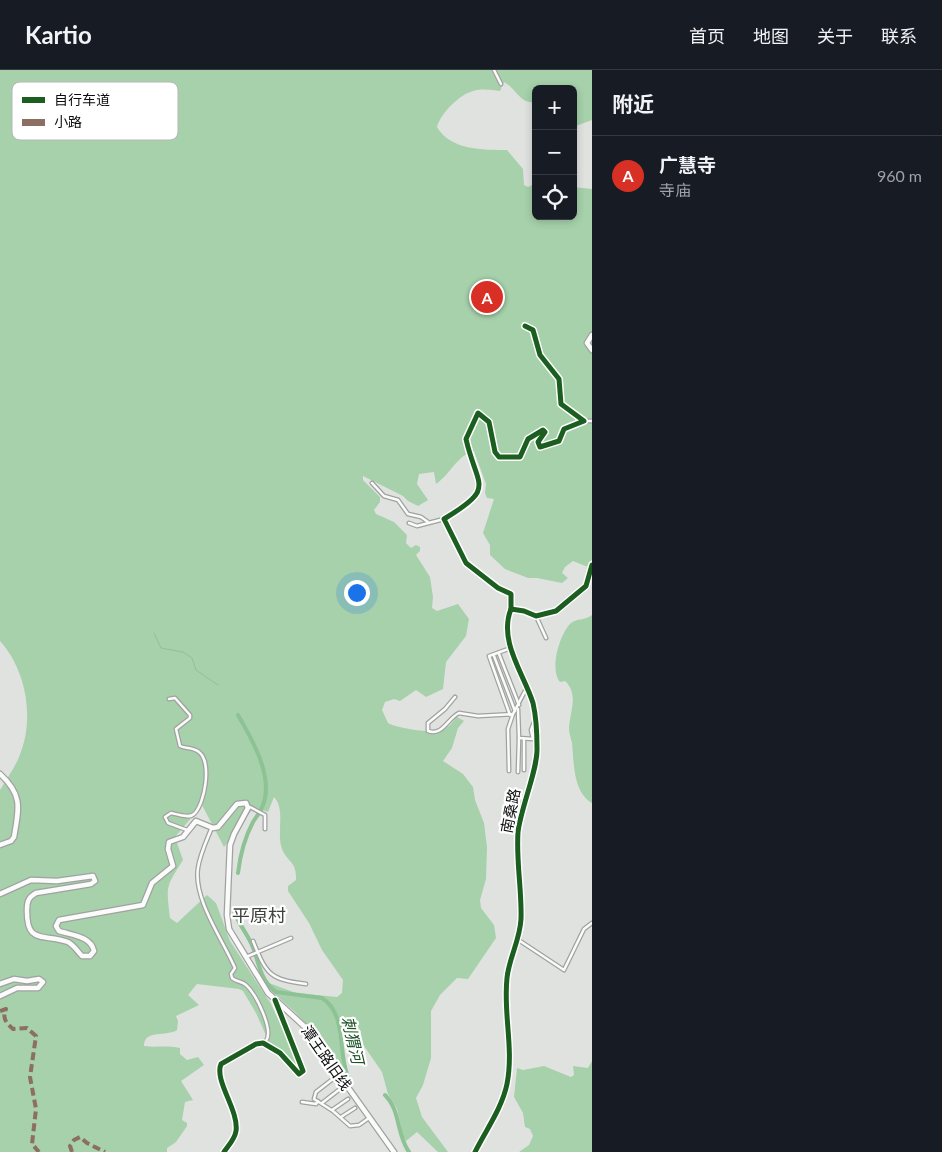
<!DOCTYPE html>
<html lang="zh">
<head>
<meta charset="utf-8">
<style>
	:root { --surface:#171b24; --page:#242831; --text:#f1f3f6; --muted:#9ea1a6; --line:#363941; --accent:#d93025 }
	body { margin:0; font-family:Lato,"Noto Sans SC",sans-serif; background:var(--page); color:var(--text) }
	.controls { position:absolute; right:15px; top:15px; display:grid; overflow:hidden; border-radius:8px; box-shadow:0 2px 8px #0003 }
	.controls button { width:45px; height:45px; display:grid; place-items:center; padding:0; border:0; border-bottom:1px solid var(--line); background:var(--surface); color:var(--text); font:25px sans-serif }
	.you { position:absolute; left:356px; top:522px; width:18px; height:18px; margin:-12px; border:4px solid #fff; border-radius:50%; background:#1a73e8; box-shadow:0 0 0 8px #1a73e833 }
	.badge { display:grid; place-items:center; width:32px; height:32px; border-radius:50%; background:var(--accent); color:#fff; font-size:16px; font-weight:700 }
	.pin { position:absolute; translate:-50% -50%; border:2px solid #fff; box-shadow:0 1px 5px #0006 }
	.list { margin:0; padding:0; list-style:none }
	h2 { display:flex; justify-content:space-between; align-items:center; height:65px; margin:0; padding:0 20px; font-size:21px }
	h2 small { font-size:16px; font-weight:400; color:var(--muted) }
	.list li { display:grid; grid-template-columns:32px 1fr auto; gap:15px; align-items:center; box-sizing:border-box; height:80px; padding:0 20px; border-top:1px solid var(--line) }
	.list b { display:block; font-size:19px; white-space:nowrap }
	.list p { margin:0; font-size:16px; white-space:nowrap; color:var(--muted) }
	.list em { font-size:16px; font-style:normal; color:var(--muted) }
	.icon { flex:none; width:28px; height:28px; fill:none; stroke:currentColor; stroke-width:2; stroke-linecap:round; stroke-linejoin:round }
	.map { position:relative; flex:none; width:592px; height:1082px; overflow:hidden }
	header { display:flex; align-items:center; gap:30px; box-sizing:border-box; height:70px; padding:0 25px; background:var(--surface); border-bottom:1px solid var(--line) }
	header strong { font-size:24px }
	nav { display:flex; gap:28px; margin-inline-start:auto; font-size:18px }
	main { display:flex }
	aside { flex:1; background:var(--surface) }
	.map>svg:first-child { display:block }
</style>
</head>
<body>
<header>
<strong>Kartio</strong>
<nav><a>首页</a><a>地图</a><a>关于</a><a>联系</a></nav>
</header>
<main>
<div class="map">
<svg width="592" height="1082" viewBox="0 0 592 1082">
	<rect width="100%" height="100%" fill="#e0e2e0"/>
	<g fill="#a6d1ab">
		<path d="M0,0H592V50L573,57V19H536V32C520,35 516,18 504,12L500,21C492,20 482,18 473,21C459,25 441,43 437,57C450,80 483,80 507,80L523,99L524,115L528,117L536,113V146H573V117L592,119V489L588,497L573,491L565,497L562,503L568,508L562,513L537,508H528L505,499L490,485V475L483,463L494,429L487,428L485,423L486,414L474,381C458,384 450,405 436,414L434,402L419,404L417,414L428,430L418,436L408,431L403,426L363,406V410L380,427V432L374,440L376,444L394,452L407,465L406,473L411,478L416,475L420,477V481L416,485L430,507L433,527L432,538L437,541L458,534L469,549L466,566L446,592L443,619L426,627L416,620L400,631L394,629L385,632L382,640L388,653C396,658 434,664 442,660C448,658 453,652 457,647L464,651L458,658L452,678L443,691L463,704L473,717L475,730L484,753L487,777L486,809L480,830L481,838L494,855L496,868L468,909L457,908L440,925L431,941V988L423,1015L416,1028L422,1047L448,1082H438L417,1062L406,1071L403,1066L397,1039L388,1024L382,1002L357,966L346,961L338,963L350,1014L313,962L296,943L268,918L269,913L296,923L337,927L342,923L343,910L322,880L309,853L288,821V816L296,810C297,791 287,792 282,779C276,762 286,740 274,727L268,742L254,737L224,777L202,735L175,767L183,790C166,817 166,815 170,848L177,853L207,825L216,833L230,871L271,934L301,999V1003L269,972L256,943L243,921L239,919L197,914L188,925L199,935L176,946L178,951L177,960C167,967 144,959 144,976C156,978 165,975 180,978V984L187,990L198,987L204,995L181,1011L193,1030L185,1032L182,1050L187,1053V1056L176,1072L167,1078V1082H0V720C6,710 14,699 19,687C35,650 27,601 0,571Z"/>
		<path d="M592,545V733C573,722 574,693 572,673C571,668 569,664 569,658C570,642 579,624 565,611L560,612C549,599 560,563 571,553C577,548 585,551 592,545Z"/>
		<path d="M592,991V1082H519L529,1075L533,1066L530,1059L525,1057L523,1043L514,1027L517,998L523,1000L544,996L571,1007L574,1005L573,996L588,998Z"/>
	</g>
	<g fill="none" stroke-linecap="round" stroke-linejoin="round">
		<path stroke="#8dc394" stroke-width="1" d="M154,563L161,578L183,582L192,588L196,600L218,615"/>
		<g stroke="#8dc394" stroke-width="4">
			<path d="M238,803C240,786 245,767 253,752C257,746 261,741 263,735C274,707 252,669 238,645"/>
			<path d="M234,841C238,853 246,862 251,873C259,890 259,910 276,922L322,928C348,944 337,986 349,1009"/>
			<path d="M385,1025C401,1041 396,1064 409,1082"/>
		</g>
		<defs>
			<g id="street">
				<path d="M494,0L501,14"/>
				<path d="M584,351H592"/>
				<path d="M372,413L384,426L398,430L408,444L421,447L428,452"/>
				<path d="M409,453L417,456L444,449"/>
				<path d="M511,538V524L498,518L466,493L444,449C497,417 477,418 466,369L478,343L489,352L495,382L499,387H520L528,369L543,360L545,362L538,372L540,377L559,371L564,359L584,351L561,334L559,309L540,285L533,260L525,256"/>
				<path d="M536,546L546,568"/>
				<path d="M499,584L519,635"/>
				<path d="M494,586L515,641"/>
				<path d="M455,627L445,639L428,653V661C443,666 447,649 459,643L478,646L513,644L526,619"/>
				<path d="M169,629L175,628L190,645V648L176,659L180,676C186,679 193,677 199,682C212,692 205,734 194,744C189,749 177,744 171,743L165,747L168,753L187,760"/>
				<path d="M518,639L519,668L533,669L531,660L535,650"/>
				<path d="M510,645L489,586L511,578"/>
				<path d="M524,669V700"/>
				<path d="M509,701L508,659L513,644"/>
				<path d="M518,702L519,668"/>
				<path d="M250,737L265,745V759"/>
				<path d="M212,757C207,770 200,784 198,798C193,829 223,870 235,898L231,904L232,908C236,912 242,911 246,915C256,924 274,960 266,971"/>
				<path d="M517,869L564,900L584,859L592,853"/>
				<path d="M253,871C267,906 270,909 306,914"/>
				<path d="M246,887L291,868"/>
				<path d="M338,1005L316,1022L314,1029L333,1041L350,1056L359,1055L369,1048"/>
				<path d="M302,1032L316,1034L318,1031"/>
				<path d="M322,1033L340,1019"/>
				<path d="M332,1040L348,1029"/>
				<path d="M341,1047L355,1038"/>
				<path d="M224,1082C228,1076 235,1069 236,1061C239,1040 214,1011 221,994L256,974L263,973L280,983L299,1004L303,1001L276,931"/>
			</g>
			<g id="secondary">
				<path d="M592,265L587,273L592,280"/>
				<path d="M0,704C23,725 19,738 14,767L11,771L0,775"/>
				<path d="M0,824L31,810L57,811L93,806L95,811L91,814L36,823C29,827 27,831 27,839C26,876 44,863 68,872C74,875 77,881 82,886H90L94,881C91,866 71,865 59,861L56,856L59,850L143,835L152,813L173,796L168,779L169,772L183,767L196,751L213,758L218,757L237,734L246,733L248,738L234,764L230,775L227,845L229,859L268,923L305,957L394,1082"/>
				<path d="M0,914L14,909L27,911L39,909L43,912L38,918H17L0,926"/>
				<path d="M475,1082C486,1060 502,1038 507,1014C514,978 503,943 507,908C509,888 520,870 521,849C522,820 516,792 518,762C521,737 538,699 537,678C537,664 536,646 533,633C524,604 498,571 511,539L524,541L536,546L556,541L586,516L592,495"/>
			</g>
		</defs>
		<use href="#street" stroke="#a0a2a0" stroke-width="5"/>
		<use href="#secondary" stroke="#a0a2a0" stroke-width="7"/>
		<use href="#street" stroke="#fafbfa" stroke-width="2.5"/>
		<use href="#secondary" stroke="#fafbfa" stroke-width="4.5"/>
		<g stroke="#8d6e63" stroke-width="4" stroke-dasharray="8 4" stroke-linecap="butt">
			<path d="M0,941L6,939C2,948 6,953 13,959L27,958L36,966L30,1007L36,1039L32,1074L39,1082"/>
			<path d="M72,1082L70,1076L74,1070L80,1067L87,1073L105,1082"/>
		</g>
		<defs>
			<g id="cycleway">
				<path d="M511,539V524L498,518L466,493L444,449C497,417 477,418 466,369L478,343L489,352L495,382L499,387H520L528,369L543,360L545,362L538,372L540,377L559,371L564,359L584,351L561,334L559,309L540,285L533,260L525,256"/>
				<path d="M224,1082C228,1076 235,1069 236,1061C239,1040 214,1011 221,994L256,974L263,973L280,983L299,1004L303,1001L275,930"/>
				<path d="M475,1082C486,1060 502,1038 507,1014C514,978 503,943 507,908C509,888 520,870 521,849C522,820 516,792 518,762C521,737 538,699 537,678C537,664 536,646 533,633C524,604 498,571 511,539L524,541L536,546L556,541L586,516L592,495"/>
			</g>
		</defs>
		<use href="#cycleway" stroke="#fff" stroke-width="8"/>
		<use href="#cycleway" stroke="#1b5e20" stroke-width="5"/>
	</g>
	<g text-anchor="middle" stroke-width="4.5" stroke-linejoin="round" paint-order="stroke">
		<g font-size="15" fill="#0c0d0c" stroke="#fff">
			<text transform="translate(511 741) rotate(-79)" y="5">南桑路</text>
			<text transform="translate(326 988) rotate(55)" y="5">潭王路旧线</text>
		</g>
		<g font-size="16" font-style="italic" fill="#1b5125" stroke="#fff">
			<text transform="translate(353 970) rotate(77)" y="6">刺猬河</text>
		</g>
		<g font-size="18" fill="#3e413e" stroke="#fff">
			<text x="259" y="852">平原村</text>
		</g>
	</g>
	<rect x="12" y="12" width="166" height="58" rx="8" fill="#fff" stroke="#b6b6b6" stroke-width="1"/>
	<rect x="22" y="27" width="23" height="6" fill="#1b5e20"/>
	<rect x="22" y="49" width="23" height="7" fill="#8d6e63"/>
	<g font-size="14" fill="#0c0d0c">
		<text x="54" y="35">自行车道</text>
		<text x="54" y="57">小路</text>
	</g>
</svg>
<div class="controls">
<button>+</button>
<button>−</button>
<button><svg class="icon" aria-label="locate" viewBox="0 0 24 24"><circle cx="12" cy="12" r="6"/><path d="M12 2v4M12 18v4M2 12h4M18 12h4"/></svg></button>
</div>
<div class="you"></div>
<div class="pin badge" style="left:487px;top:227px">A</div>
</div>
<aside>
<h2>附近<small></small></h2>
<ul class="list">
<li><span class="badge">A</span><div><b>广慧寺</b><p>寺庙</p></div><em>960 m</em></li>
</ul>
</aside>
</main>
</body>
</html>
